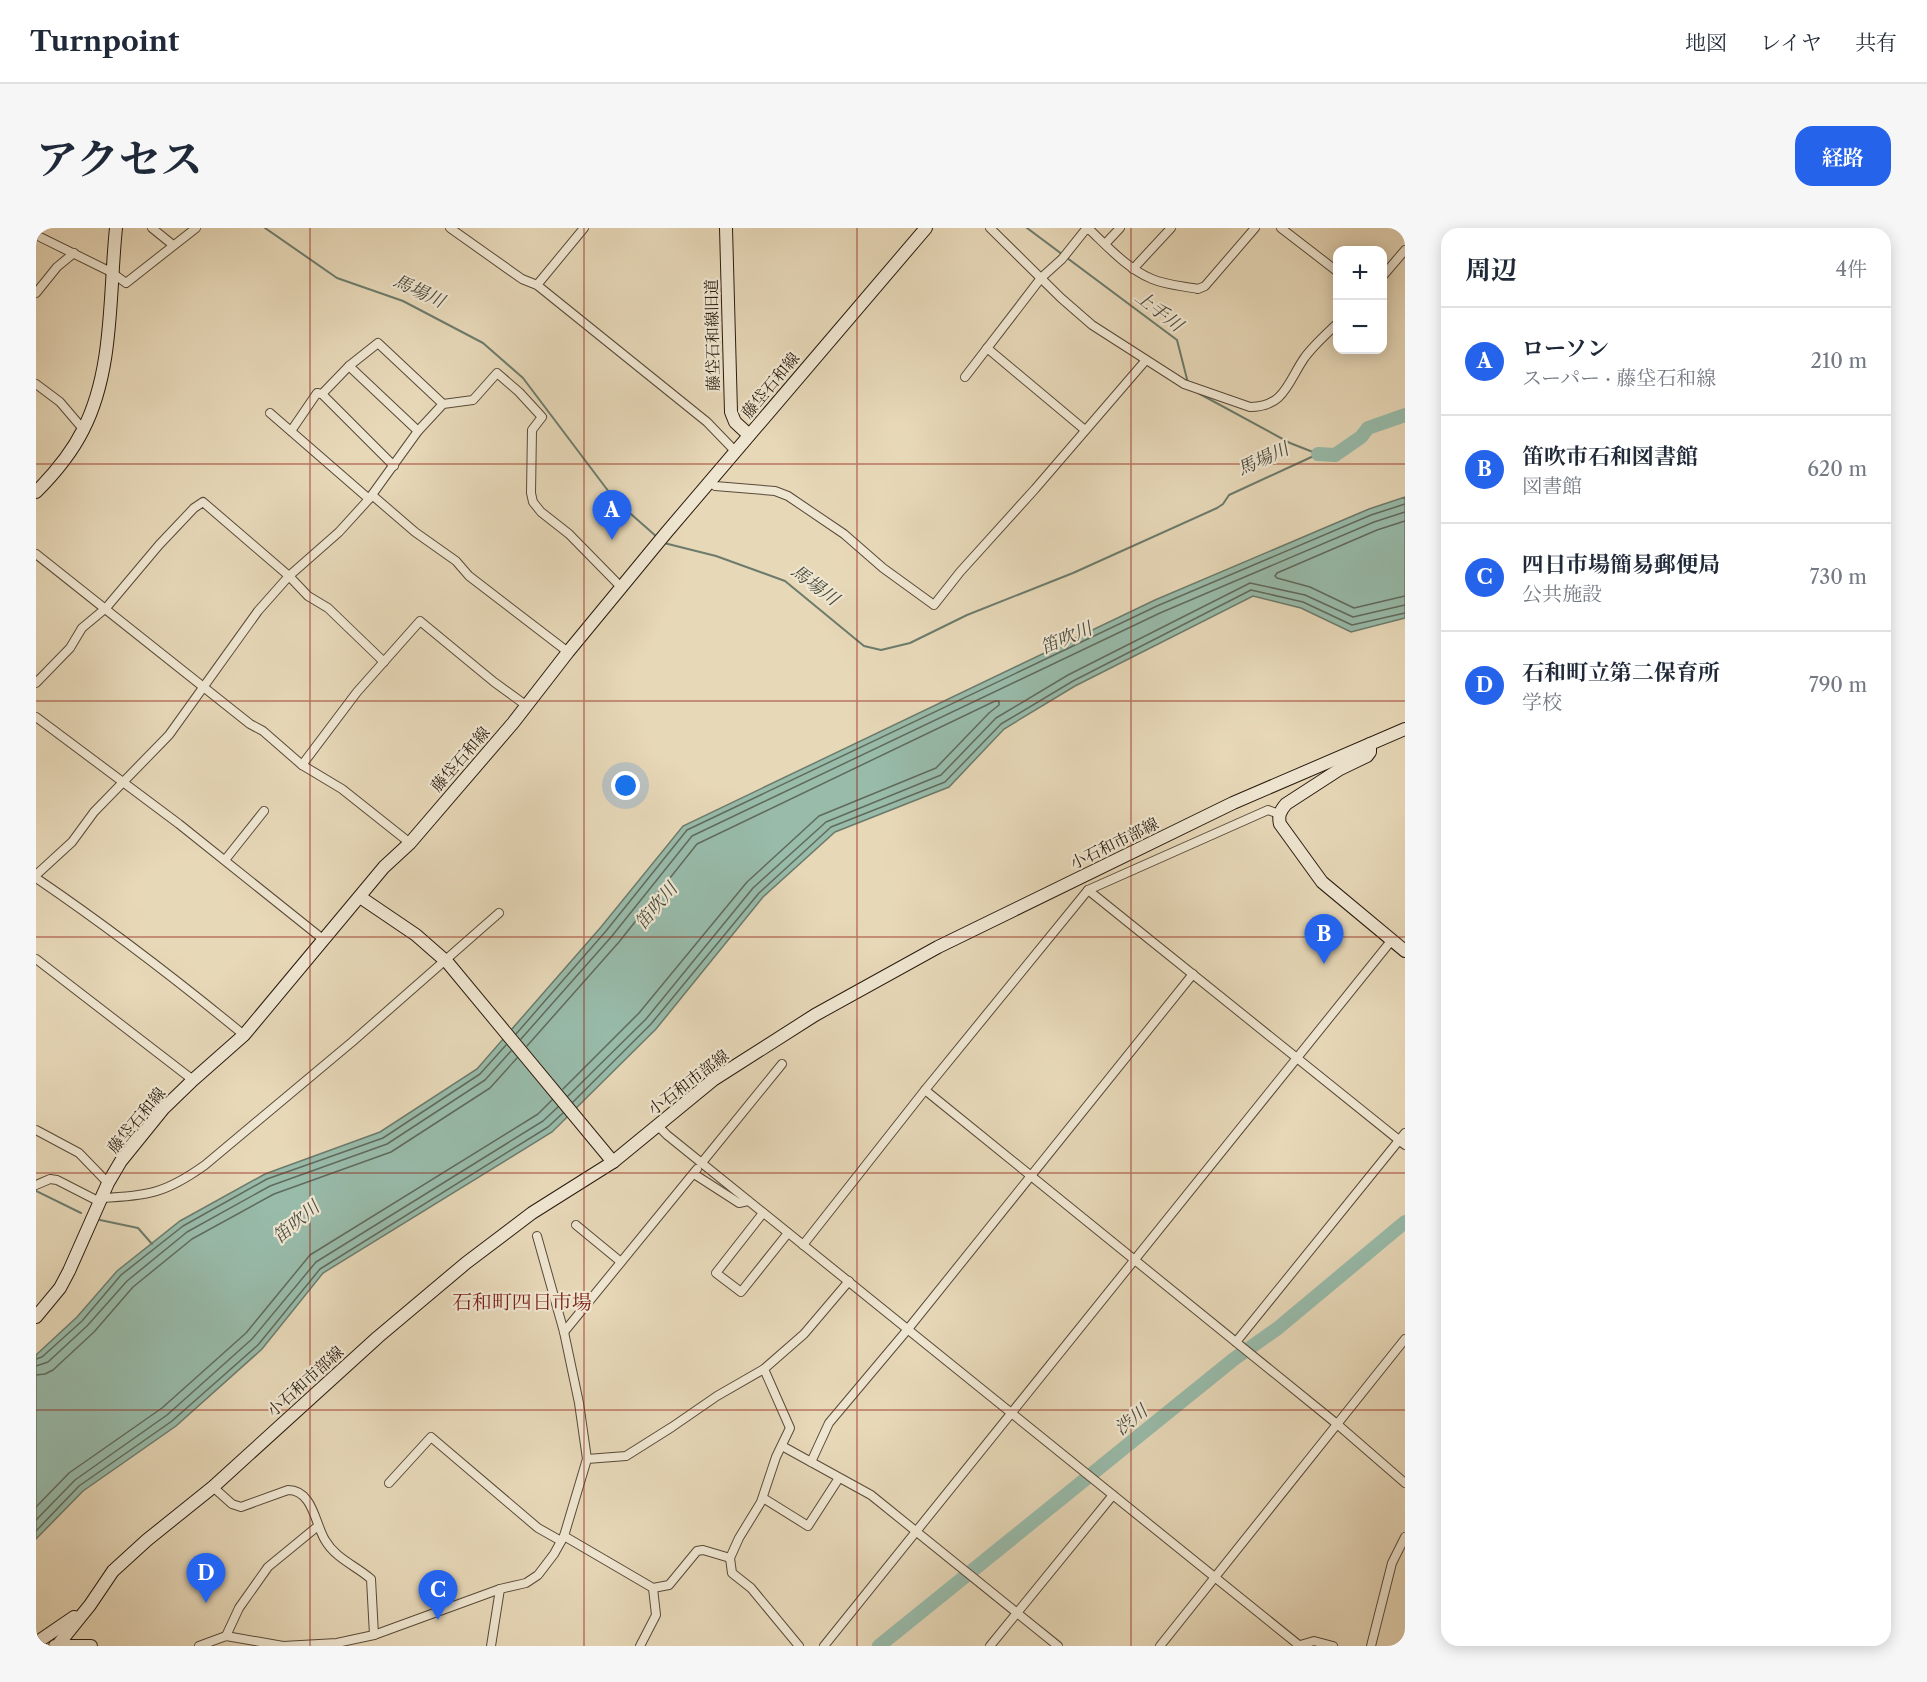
<!DOCTYPE html>
<html lang="ja">
<head>
<meta charset="utf-8">
<style>
	:root { --surface:#fff; --page:#f6f6f7; --text:#1f2937; --muted:#747a83; --line:#e0e1e3; --accent:#2563eb }
	body { margin:0; font-family:"Libre Caslon Text","Noto Serif JP",serif; background:var(--page); color:var(--text) }
	.controls { position:absolute; right:18px; top:18px; display:grid; overflow:hidden; border-radius:12px; box-shadow:0 3px 15px #0003 }
	.controls button { width:54px; height:54px; display:grid; place-items:center; padding:0; border:0; border-bottom:2px solid var(--line); background:var(--surface); color:var(--text); font:30px sans-serif }
	.you { position:absolute; left:590px; top:558px; width:21px; height:21px; margin:-15px; border:4px solid #fff; border-radius:50%; background:#1a73e8; box-shadow:0 0 0 9px #1a73e833 }
	.badge { display:grid; place-items:center; width:39px; height:39px; border-radius:50%; background:var(--accent); color:#fff; font-size:20px; font-weight:700 }
	.pin { position:absolute; translate:-50% -50px; filter:drop-shadow(0 2px 3px #0008) }
	.pin::after { content:''; position:absolute; top:32px; width:21px; height:18px; background:inherit; clip-path:polygon(0 0,100% 0,50% 100%) }
	.list { margin:0; padding:0; list-style:none }
	h2 { display:flex; justify-content:space-between; align-items:center; height:78px; margin:0; padding:0 24px; font-size:26px }
	h2 small { font-size:20px; font-weight:400; color:var(--muted) }
	.list li { display:grid; grid-template-columns:39px 1fr auto; gap:18px; align-items:center; box-sizing:border-box; height:108px; padding:0 24px; border-top:2px solid var(--line) }
	.list b { display:block; font-size:22px; white-space:nowrap }
	.list p { margin:0; font-size:20px; white-space:nowrap; color:var(--muted) }
	.list em { font-size:20px; font-style:normal; color:var(--muted) }
	.map { position:relative; flex:none; width:1369px; height:1418px; overflow:hidden; border-radius:18px }
	header { display:flex; align-items:center; gap:36px; box-sizing:border-box; height:84px; padding:0 30px; background:var(--surface); border-bottom:2px solid var(--line) }
	header strong { font-size:28px }
	nav { display:flex; gap:33px; margin-inline-start:auto; font-size:21px }
	.intro { display:flex; align-items:center; justify-content:space-between; box-sizing:border-box; height:144px; padding:0 36px }
	h1 { margin:0; font-size:42px }
	.button { padding:15px 27px; border-radius:18px; background:var(--accent); color:#fff; font-size:21px; font-weight:700 }
	main { display:flex; gap:36px; padding:0 36px }
	aside { flex:1; background:var(--surface); border-radius:18px; box-shadow:0 3px 15px #0003 }
	.map>svg:first-child { display:block }
</style>
</head>
<body>
<header>
<strong>Turnpoint</strong>
<nav><a>地図</a><a>レイヤ</a><a>共有</a></nav>
</header>
<div class="intro"><h1>アクセス</h1><a class="button">経路</a></div>
<main>
<div class="map">
<svg width="1369" height="1418" viewBox="0 0 1369 1418">
	<rect width="100%" height="100%" fill="#e7d8b8"/>
	<filter id="stains"><feTurbulence type="fractalNoise" baseFrequency=".00333" numOctaves="4"/><feColorMatrix values="0 0 0 0 .2 0 0 0 0 .09 0 0 0 0 .02 0 0 0 .5 -.17"/></filter>
	<radialGradient id="worn" r=".72"><stop offset=".6" stop-color="#630" stop-opacity="0"/><stop offset="1" stop-color="#630" stop-opacity=".3"/></radialGradient>
	<path fill="#98bbaa" stroke="#6c7b6c" stroke-width="1.5" d="M1369,269V390L1315,404L1265,380L1217,368L1039,458L968,501L913,559L799,604L727,669L620,801L516,904L287,1045L226,1121L140,1198L47,1263L0,1311V1127L41,1089L81,1043L144,993L229,946L344,904L441,841L565,699L647,598L1119,372L1333,281Z"/>
	<g fill="none" stroke-linecap="round" stroke-linejoin="round">
		<g stroke="#606b5c" stroke-width="1.5">
			<path d="M1369,293L1341,302L1241,345L1239,348L1241,350L1274,359L1318,380L1369,368"/>
			<path d="M480,806L570,703L651,602L1121,378L1335,287L1369,276"/>
			<path d="M485,811L576,708L656,608L1124,385L1338,294L1369,284"/>
			<path d="M491,818L583,714L661,616L959,473H963V477L953,485L900,540L783,588L711,654L603,785L527,861"/>
			<path d="M532,868L610,791L717,660L790,594L905,547L960,490L1032,447L1214,355L1269,367L1317,389L1369,377"/>
			<path d="M537,874L615,796L723,665L795,599L909,554L965,496L1037,453L1215,362L1267,374L1316,397L1369,385"/>
			<path d="M0,1131L6,1129L46,1093L85,1047L147,998L231,951L347,910L444,846L470,817"/>
			<path d="M0,1138L12,1134L51,1098L91,1053L151,1004L234,958L351,916L449,852L475,823"/>
			<path d="M0,1147L9,1146L17,1142L58,1104L97,1059L156,1011L238,966L355,924L454,860L481,830"/>
			<path d="M0,1279L33,1245L126,1180L210,1105L274,1027L502,886L516,872"/>
			<path d="M0,1292L39,1252L131,1187L216,1111L280,1034L507,893L522,879"/>
			<path d="M0,1303L43,1258L136,1193L222,1117L284,1041L512,899L527,885"/>
		</g>
		<g stroke="#6c7b6c" stroke-width="2">
			<path d="M229,0L301,50L367,73L447,115L487,150L579,272L621,309"/>
			<path d="M991,0L1141,112L1152,155"/>
			<path d="M1162,165L1254,215L1282,226"/>
			<path d="M628,315L680,328L749,353L828,418L845,422L874,415L931,387L1037,345L1181,280L1187,276L1193,267L1282,226"/>
			<path d="M0,963L45,985"/>
			<path d="M64,992L102,1000L116,1016"/>
		</g>
		<g stroke="#98bbaa" stroke-width="14">
			<path d="M1282,226L1299,227L1325,209L1332,200L1369,187"/>
			<path d="M843,1418L1198,1131L1242,1100L1369,994"/>
		</g>
		<defs>
			<g id="street">
				<path d="M116,0L137,17"/>
				<path d="M414,0L486,51L501,57L671,194L699,223"/>
				<path d="M954,0L1025,70L1056,97L1148,156L1214,179C1249,179 1252,153 1269,129C1278,117 1290,106 1302,95"/>
				<path d="M1245,0L1302,44"/>
				<path d="M0,7L75,44L90,55L160,0"/>
				<path d="M1069,16L1084,0"/>
				<path d="M1097,41L1135,0"/>
				<path d="M1346,49L1369,22"/>
				<path d="M501,57L548,0"/>
				<path d="M0,65L21,39L38,25"/>
				<path d="M951,120L1049,202"/>
				<path d="M313,138L382,203"/>
				<path d="M929,149L1005,50L1026,31L1050,1L1054,2C1073,20 1092,41 1116,51C1130,57 1147,58 1162,61L1169,58L1219,0"/>
				<path d="M0,156L24,174L47,201"/>
				<path d="M286,166L313,138L342,115L407,176"/>
				<path d="M234,185L333,271"/>
				<path d="M255,203L281,165L286,166L358,238"/>
				<path d="M673,253L679,258L739,263L752,268L808,306L847,340L898,377L924,344L999,261L1110,132"/>
				<path d="M336,267L379,304L420,333L433,348L532,424"/>
				<path d="M0,326L214,496L227,503L266,537L306,561L374,615"/>
				<path d="M0,455L34,420L46,400L70,380L123,317L158,280L167,274L253,348L272,368L292,380L348,434"/>
				<path d="M0,489L143,596L288,712"/>
				<path d="M266,537L321,464L384,393L458,454L491,478"/>
				<path d="M189,632L228,583"/>
				<path d="M0,647L36,614L58,584L133,507L222,383L253,348L303,304L333,271L382,203L407,176L437,172L461,145L483,164L506,189L496,202L495,265L497,274L505,284L533,306L585,359"/>
				<path d="M0,650C72,699 141,752 208,807"/>
				<path d="M1052,662L1369,917"/>
				<path d="M0,731L157,852"/>
				<path d="M889,862L1301,1196L1369,1255"/>
				<path d="M622,898L631,907L1264,1418"/>
				<path d="M0,902L43,925L72,955"/>
				<path d="M668,932L746,836"/>
				<path d="M658,946L703,975L712,973"/>
				<path d="M0,957L14,951L21,952L64,974"/>
				<path d="M65,970C112,968 130,965 169,937L316,814L463,685"/>
				<path d="M727,985L680,1045L705,1064L752,1005"/>
				<path d="M540,997L585,1034"/>
				<path d="M767,1017L889,862L1052,662L1232,582L1243,586"/>
				<path d="M528,1104L661,941"/>
				<path d="M1200,1114L1369,905"/>
				<path d="M728,1141L754,1200L740,1229L725,1274L703,1310L694,1330L696,1345L715,1360L763,1418"/>
				<path d="M746,1218L835,1267L1022,1418"/>
				<path d="M551,1231L590,1228L636,1199L681,1168L728,1141L768,1106L813,1053"/>
				<path d="M775,1234L793,1195L872,1101L1157,746"/>
				<path d="M353,1255L395,1209L502,1300L525,1313"/>
				<path d="M177,1259L196,1276L205,1279L252,1262C277,1262 279,1296 289,1312C300,1331 319,1337 335,1351L338,1407"/>
				<path d="M727,1270L772,1298L803,1250"/>
				<path d="M528,1308L617,1360L633,1357L661,1323L667,1322L694,1330"/>
				<path d="M190,1408L203,1380L232,1339L282,1298"/>
				<path d="M163,1418L190,1408L247,1418L301,1415L338,1407L464,1361L490,1355L502,1347L518,1326L528,1308L551,1231L543,1175L528,1104L501,1008"/>
				<path d="M455,1418L464,1361"/>
				<path d="M604,1418L620,1387L617,1360"/>
				<path d="M788,1418L1355,713"/>
				<path d="M954,1418L1077,1267"/>
				<path d="M1124,1418L1369,1111"/>
				<path d="M1261,1418L1278,1413L1297,1418"/>
				<path d="M1335,1418L1356,1335L1369,1309"/>
			</g>
			<g id="secondary">
				<path d="M690,0L695,184L699,194L713,207"/>
				<path d="M0,264C17,247 36,224 47,202C78,142 73,66 80,0"/>
				<path d="M1334,516V524L1331,528L1304,541L1250,576C1244,583 1242,588 1244,596L1286,654L1369,723"/>
				<path d="M324,669L380,707L412,735L577,934"/>
				<path d="M0,1089L24,1060L33,1043L72,955L85,933L127,881L157,852L208,807L348,639L374,615L477,495L532,424L630,305L890,0"/>
				<path d="M0,1415L38,1389"/>
				<path d="M19,1418H55"/>
				<path d="M21,1418L54,1377L77,1343L111,1312L177,1259L342,1109L430,1035L496,985L577,934L677,852L779,787L902,719L1197,575L1369,501"/>
			</g>
		</defs>
		<use href="#street" stroke="#584a39" stroke-width="10"/>
		<use href="#secondary" stroke="#291b0f" stroke-width="14"/>
		<use href="#street" stroke="#efe6d1" stroke-width="8"/>
		<use href="#secondary" stroke="#efe6d1" stroke-width="12"/>
	</g>
	<path fill="none" stroke="#8f2418" stroke-width="1.5" stroke-opacity="0.55" d="M274,0V1418M548,0V1418M821,0V1418M1095,0V1418M0,236H1369M0,473H1369M0,709H1369M0,945H1369M0,1182H1369"/>
	<g text-anchor="middle" stroke-width="4.5" stroke-linejoin="round" paint-order="stroke">
		<g font-size="16" fill="#291b0f" stroke="#efe6d1">
			<text transform="translate(676 107) rotate(-91)" y="6">藤垈石和線旧道</text>
			<text transform="translate(734 157) rotate(-50)" y="6">藤垈石和線</text>
			<text transform="translate(424 531) rotate(-49)" y="6">藤垈石和線</text>
			<text transform="translate(1078 615) rotate(-26)" y="6">小石和市部線</text>
			<text transform="translate(652 854) rotate(-37)" y="6">小石和市部線</text>
			<text transform="translate(100 892) rotate(-50)" y="6">藤垈石和線</text>
			<text transform="translate(269 1153) rotate(-42)" y="6">小石和市部線</text>
		</g>
		<g font-size="18" font-style="italic" fill="#4a4b3e" stroke="#efe6d1">
			<text transform="translate(383 63) rotate(25)" y="6">馬場川</text>
			<text transform="translate(1123 83) rotate(38)" y="6">上手川</text>
			<text transform="translate(1227 231) rotate(-25)" y="6">馬場川</text>
			<text transform="translate(779 357) rotate(37)" y="6">馬場川</text>
			<text transform="translate(1030 410) rotate(-23)" y="6">笛吹川</text>
			<text transform="translate(620 678) rotate(-50)" y="6">笛吹川</text>
			<text transform="translate(260 994) rotate(-40)" y="6">笛吹川</text>
			<text transform="translate(1095 1192) rotate(-39)" y="6">渋川</text>
		</g>
		<g font-size="20" fill="#7a1f14" stroke="#efe6d1">
			<text x="486" y="1081">石和町四日市場</text>
		</g>
	</g>
	<rect width="100%" height="100%" filter="url(#stains)"/>
	<rect width="100%" height="100%" fill="url(#worn)"/>
</svg>
<div class="controls">
<button>+</button>
<button>−</button>
</div>
<div class="you"></div>
<div class="pin badge" style="left:576px;top:312px">A</div>
<div class="pin badge" style="left:1288px;top:736px">B</div>
<div class="pin badge" style="left:402px;top:1392px">C</div>
<div class="pin badge" style="left:170px;top:1375px">D</div>
</div>
<aside>
<h2>周辺<small>4件</small></h2>
<ul class="list">
<li><span class="badge">A</span><div><b>ローソン</b><p>スーパー · 藤垈石和線</p></div><em>210 m</em></li>
<li><span class="badge">B</span><div><b>笛吹市石和図書館</b><p>図書館</p></div><em>620 m</em></li>
<li><span class="badge">C</span><div><b>四日市場簡易郵便局</b><p>公共施設</p></div><em>730 m</em></li>
<li><span class="badge">D</span><div><b>石和町立第二保育所</b><p>学校</p></div><em>790 m</em></li>
</ul>
</aside>
</main>
</body>
</html>
